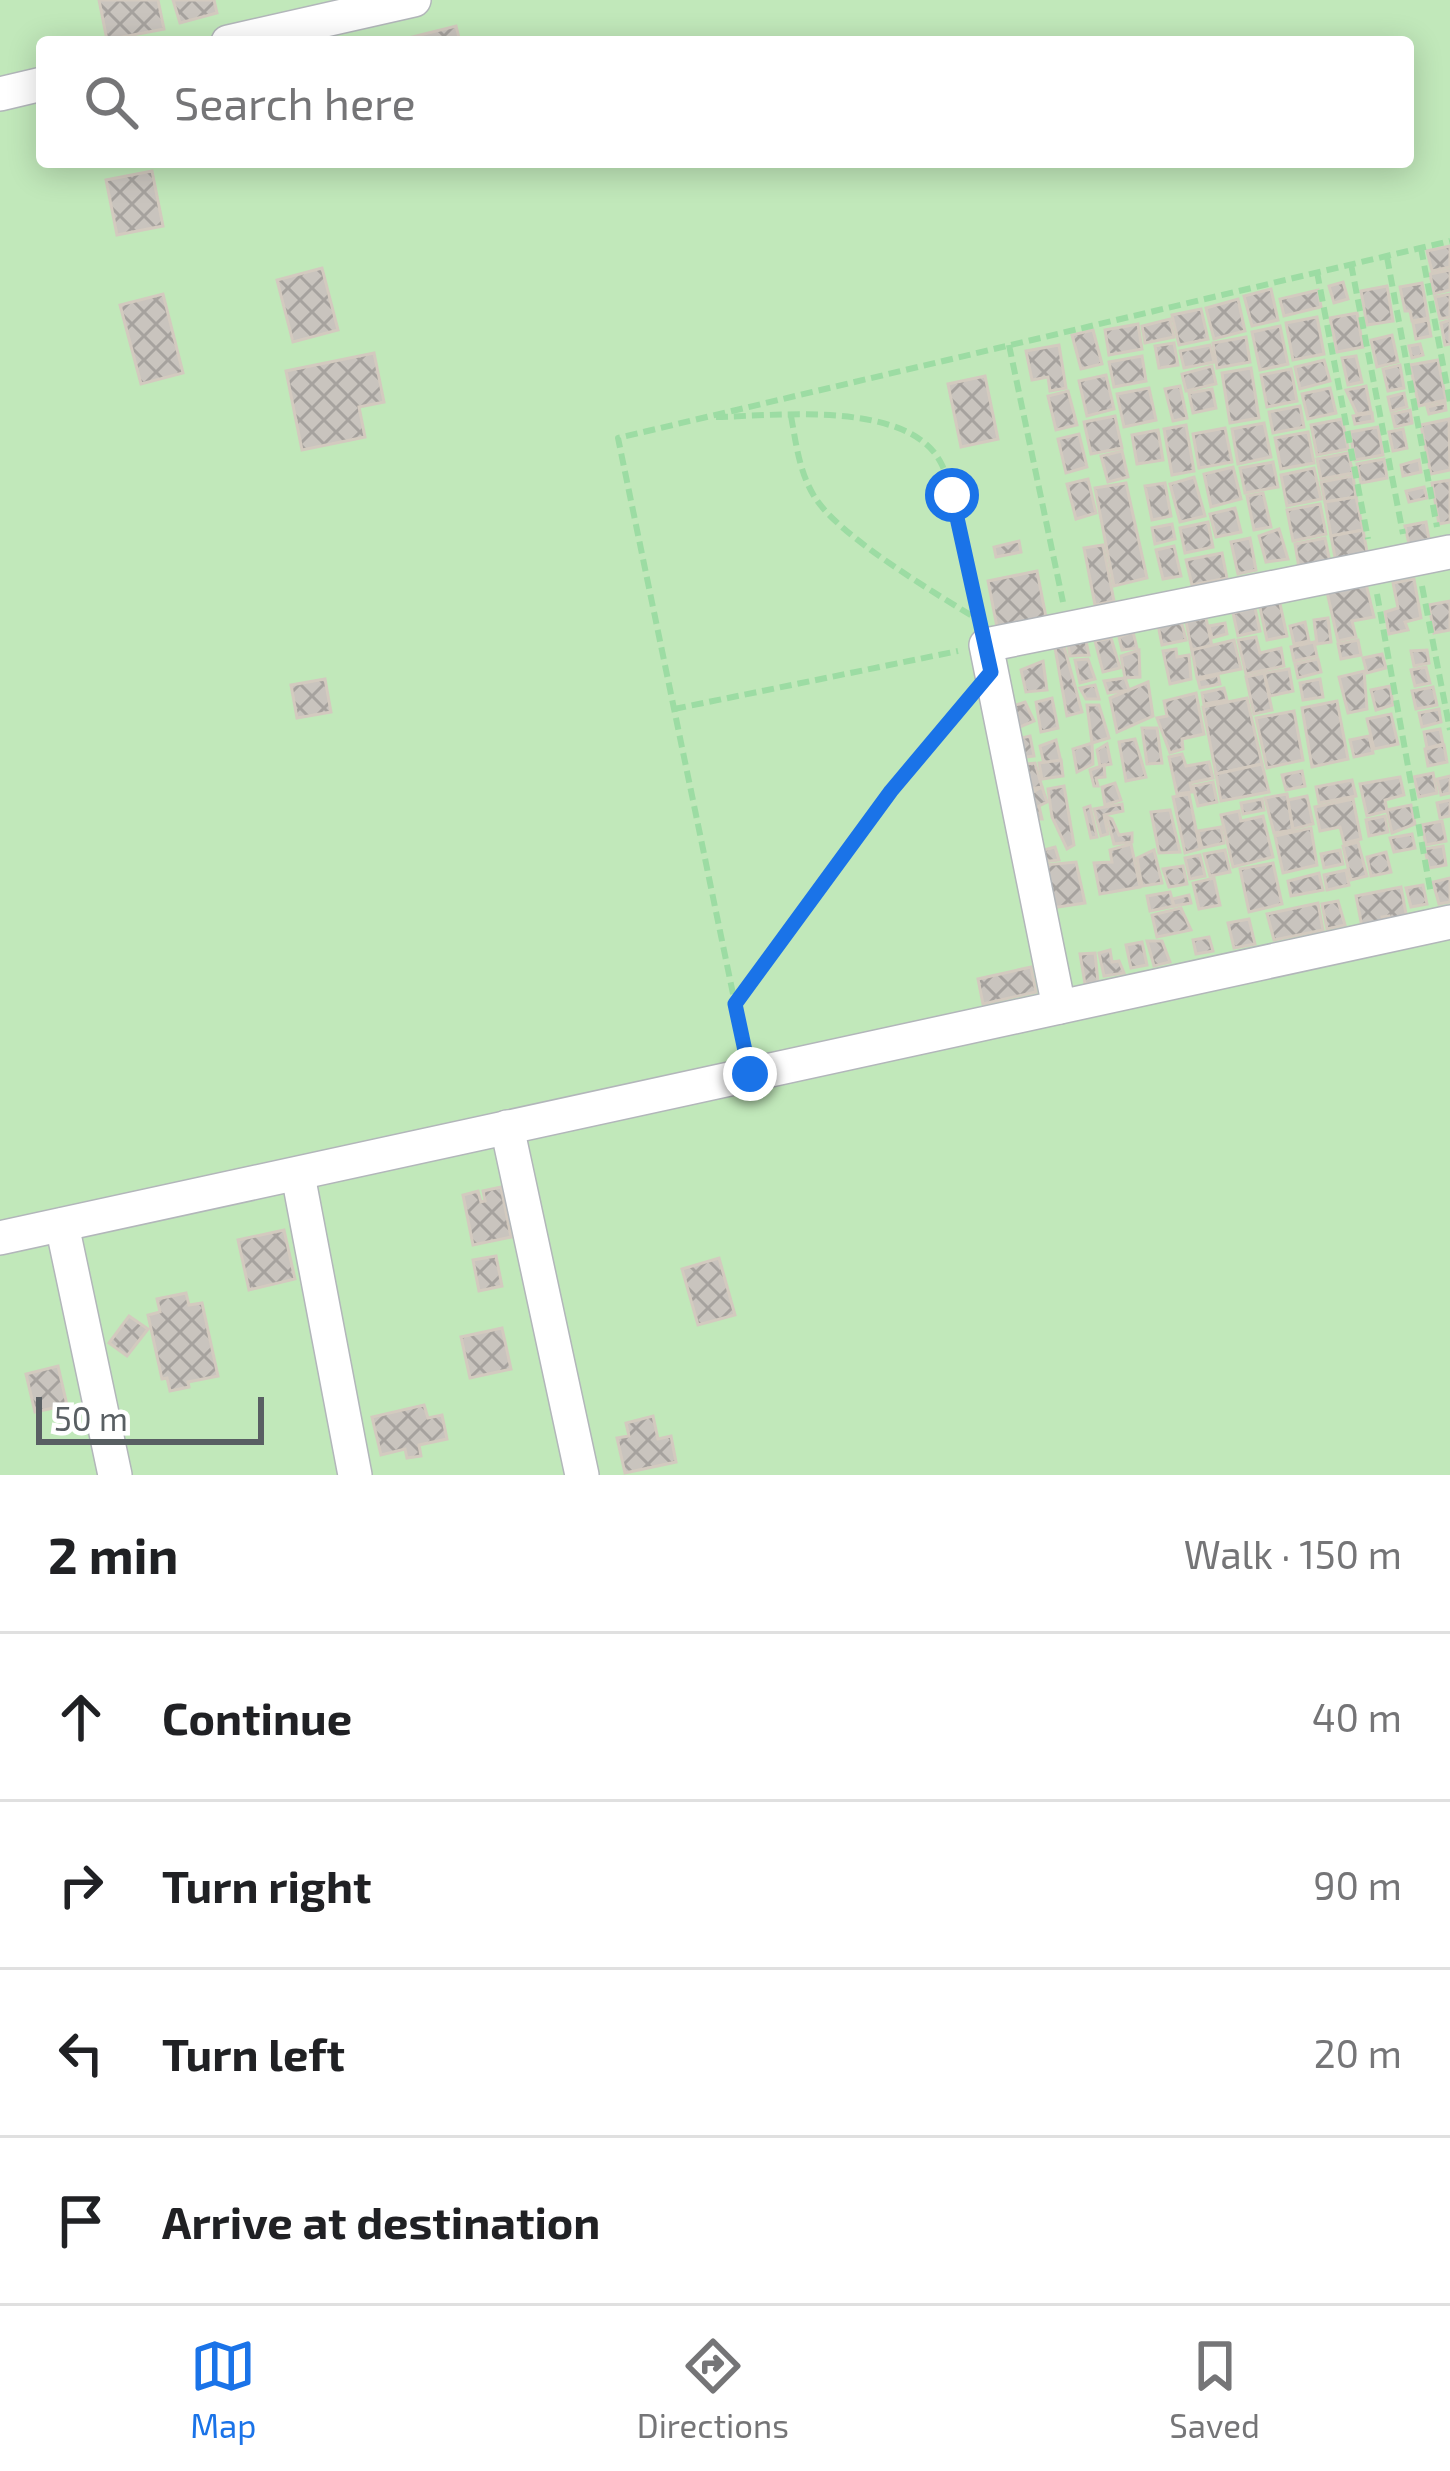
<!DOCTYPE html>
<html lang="en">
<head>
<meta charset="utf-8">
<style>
	:root { --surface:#fff; --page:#f2f2f2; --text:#202124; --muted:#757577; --line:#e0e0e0; --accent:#1a73e8 }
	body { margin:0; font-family:"Exo 2",sans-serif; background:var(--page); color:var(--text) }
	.scale { position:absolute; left:36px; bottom:30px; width:228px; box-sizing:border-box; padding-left:12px; border:6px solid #595f63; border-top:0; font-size:33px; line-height:42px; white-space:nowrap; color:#595f63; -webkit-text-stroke:9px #fff; paint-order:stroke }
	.stop { position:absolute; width:36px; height:36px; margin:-27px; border:9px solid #1a73e8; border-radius:50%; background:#fff }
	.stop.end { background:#1a73e8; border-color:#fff; box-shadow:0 3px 12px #0008 }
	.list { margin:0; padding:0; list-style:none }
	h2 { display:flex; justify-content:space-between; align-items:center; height:156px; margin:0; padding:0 48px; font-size:51px }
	h2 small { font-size:39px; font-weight:400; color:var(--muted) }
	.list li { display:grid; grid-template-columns:78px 1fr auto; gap:36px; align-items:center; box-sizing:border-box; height:168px; padding:0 48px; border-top:3px solid var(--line) }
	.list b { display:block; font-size:45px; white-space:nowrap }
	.list em { font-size:39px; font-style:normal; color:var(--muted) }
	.icon { flex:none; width:66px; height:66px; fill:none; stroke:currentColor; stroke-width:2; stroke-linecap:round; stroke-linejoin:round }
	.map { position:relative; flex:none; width:1450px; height:1475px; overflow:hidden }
	.search { position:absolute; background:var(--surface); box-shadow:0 6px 30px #0003; left:36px; right:36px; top:36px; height:132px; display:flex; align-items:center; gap:30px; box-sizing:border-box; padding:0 42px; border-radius:12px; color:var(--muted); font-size:45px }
	.sheet { height:828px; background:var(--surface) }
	nav { display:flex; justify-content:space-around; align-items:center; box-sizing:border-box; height:168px; border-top:3px solid var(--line); background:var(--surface); font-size:33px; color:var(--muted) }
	nav a { display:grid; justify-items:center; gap:6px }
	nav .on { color:var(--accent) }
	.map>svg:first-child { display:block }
</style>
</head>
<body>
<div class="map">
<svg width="1450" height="1475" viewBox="0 0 1450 1475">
	<defs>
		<pattern id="building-cross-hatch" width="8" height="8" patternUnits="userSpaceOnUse" patternTransform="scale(3)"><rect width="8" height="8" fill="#c9c4be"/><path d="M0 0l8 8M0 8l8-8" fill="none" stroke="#a6a29e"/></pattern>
	</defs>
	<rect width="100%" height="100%" fill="#eee9e1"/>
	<path fill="#c1e8ba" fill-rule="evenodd" d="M0,0H1450V1475H0ZM42,42H1408V162H42Z"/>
	<g fill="url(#building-cross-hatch)" stroke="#d3cabf" stroke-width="3">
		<path d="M99,0H158L164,29L107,40Z"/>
		<path d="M173,0H214L217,13L180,23Z"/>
		<path d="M456,26L460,42H413L412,37Z"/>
		<path d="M152,171L163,226L117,235L106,180Z"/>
		<path d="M1450,246V267L1432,271L1427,251Z"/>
		<path d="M322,268L338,330L293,342L277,280Z"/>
		<path d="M1450,270V290L1434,294L1430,274Z"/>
		<path d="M1343,282L1348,299L1334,303L1329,286Z"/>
		<path d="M1422,283L1428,318L1412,321L1410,311H1405L1400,287Z"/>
		<path d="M1387,286L1393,321L1367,325L1361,291Z"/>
		<path d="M1271,289L1278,320L1252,326L1244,296Z"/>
		<path d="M1318,290L1321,307L1284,316L1280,299Z"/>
		<path d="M163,294L183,373L141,384L120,305Z"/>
		<path d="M1450,294V317L1440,319L1435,297Z"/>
		<path d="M1238,299L1245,331L1214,339L1206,308Z"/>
		<path d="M1201,309L1208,339L1179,345L1172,315Z"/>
		<path d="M1357,313L1363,347L1337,352L1330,318Z"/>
		<path d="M1317,317L1324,354L1293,360L1286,323Z"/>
		<path d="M1170,319L1174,337L1145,343L1142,326Z"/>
		<path d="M1428,320L1431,336L1416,339L1413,323Z"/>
		<path d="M1450,320V344L1445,345L1441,323Z"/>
		<path d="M1138,324L1142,349L1109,355L1105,330Z"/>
		<path d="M1280,326L1288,364L1260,370L1252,332Z"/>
		<path d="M1093,330L1102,364L1081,369L1072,335Z"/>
		<path d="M1392,335L1398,362L1377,367L1371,340Z"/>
		<path d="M1246,337L1250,362L1217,368L1213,343Z"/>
		<path d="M1174,343L1178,365L1159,368L1155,346Z"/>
		<path d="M1420,344L1423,355L1412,358L1409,346Z"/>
		<path d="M1059,345L1066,388L1050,391L1048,377L1032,380L1026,351Z"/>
		<path d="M1210,345L1214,362L1184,368L1180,351Z"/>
		<path d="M374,353L384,402L359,407L365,437L302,450L286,371Z"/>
		<path d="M1142,356L1146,381L1114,387L1109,362Z"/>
		<path d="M1356,356L1362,382L1348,385L1342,358Z"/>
		<path d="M1324,360L1330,381L1300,389L1295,367Z"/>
		<path d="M1438,360L1446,400L1419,406L1410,365Z"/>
		<path d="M1400,365L1404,388L1388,391L1383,369Z"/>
		<path d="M1212,366L1216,384L1186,391L1182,374Z"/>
		<path d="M1251,368L1259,418L1230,423L1222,373Z"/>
		<path d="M1291,369L1297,401L1267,407L1261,375Z"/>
		<path d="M1106,375L1114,409L1087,416L1079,381Z"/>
		<path d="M985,376L998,439L961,447L948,384Z"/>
		<path d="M1180,386L1187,418L1173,421L1165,389Z"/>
		<path d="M1366,386L1371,412L1357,414L1346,390Z"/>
		<path d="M1149,388L1156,420L1124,427L1117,394Z"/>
		<path d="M1330,388L1336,413L1308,419L1302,394Z"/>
		<path d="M1212,389L1216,408L1193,413L1189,393Z"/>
		<path d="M1068,391L1077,425L1056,430L1048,396Z"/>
		<path d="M1404,393L1407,407L1391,411L1388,397Z"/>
		<path d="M1445,403L1446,410L1429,414L1427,407Z"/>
		<path d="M1300,406L1304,427L1273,433L1269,412Z"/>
		<path d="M1410,410L1412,423L1395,427L1392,414Z"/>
		<path d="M1372,413L1373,421L1355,424L1353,416Z"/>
		<path d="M1115,416L1122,448L1091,454L1084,422Z"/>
		<path d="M1342,419L1348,449L1317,455L1311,425Z"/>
		<path d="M1449,419L1450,470L1431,474L1421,425Z"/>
		<path d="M1264,423L1271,457L1238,464L1232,429Z"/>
		<path d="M1186,425L1194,471L1172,475L1164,429Z"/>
		<path d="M1378,427L1383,455L1355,460L1350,432Z"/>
		<path d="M1225,428L1232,462L1199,468L1193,434Z"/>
		<path d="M1403,429L1407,448L1393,451L1389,432Z"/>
		<path d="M1158,430L1163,460L1137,464L1132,435Z"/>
		<path d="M1308,432L1314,463L1281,469L1275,438Z"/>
		<path d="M1079,434L1087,467L1066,473L1058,439Z"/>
		<path d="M1122,451L1128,477L1108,482L1101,456Z"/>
		<path d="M1348,453L1353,473L1321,479L1317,459Z"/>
		<path d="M1384,459L1387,478L1361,483L1357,464Z"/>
		<path d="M1419,460L1421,472L1403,476L1401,465Z"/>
		<path d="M1273,462L1278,487L1245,493L1240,468Z"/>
		<path d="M1233,467L1241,499L1211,507L1204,474Z"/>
		<path d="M1314,468L1321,499L1287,506L1281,475Z"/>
		<path d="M1353,476L1356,497L1325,502L1321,482Z"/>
		<path d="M1194,477L1205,516L1180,522L1170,484Z"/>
		<path d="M1088,479L1096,513L1076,519L1067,484Z"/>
		<path d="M1450,480V522L1439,524L1432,483Z"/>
		<path d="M1126,483L1147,578L1114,586L1095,488Z"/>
		<path d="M1165,483L1171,516L1152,520L1145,486Z"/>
		<path d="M1424,487L1427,498L1409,502L1406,491Z"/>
		<path d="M1263,493L1271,527L1254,530L1247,496Z"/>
		<path d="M1356,497L1363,530L1331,536L1325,502Z"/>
		<path d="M1320,504L1326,534L1293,541L1287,510Z"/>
		<path d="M1235,508L1241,532L1216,537L1210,514Z"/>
		<path d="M1208,522L1213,547L1185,553L1180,528Z"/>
		<path d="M1426,522L1429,539L1409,544L1405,526Z"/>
		<path d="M1172,524L1175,539L1155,544L1152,528Z"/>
		<path d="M1279,529L1288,559L1266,562L1259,536Z"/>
		<path d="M1363,530L1368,557L1336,563L1331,536Z"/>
		<path d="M1250,538L1256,570L1238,574L1231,542Z"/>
		<path d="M1325,538L1330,562L1299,568L1295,544Z"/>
		<path d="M1019,541L1021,552L996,557L994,547Z"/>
		<path d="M1103,545L1114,601L1095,605L1084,548Z"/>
		<path d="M1174,546L1181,576L1163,579L1156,550Z"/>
		<path d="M1222,553L1227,578L1192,585L1186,560Z"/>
		<path d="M1037,571L1046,617L997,627L988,581Z"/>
		<path d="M1414,579L1421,618L1405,622L1408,630L1389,634L1385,612L1398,608L1393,583Z"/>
		<path d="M1366,584L1374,617L1352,621L1356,637L1338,641L1327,592Z"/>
		<path d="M1279,599L1287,636L1267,640L1259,603Z"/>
		<path d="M1450,601V630L1434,633L1429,605Z"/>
		<path d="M1255,608L1260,631L1238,636L1233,613Z"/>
		<path d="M1206,618L1213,651L1193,656L1186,622Z"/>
		<path d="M1328,618L1331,642L1317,644L1314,620Z"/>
		<path d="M1181,620L1186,640L1162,645L1158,625Z"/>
		<path d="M1305,622L1309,641L1294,644L1290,626Z"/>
		<path d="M1225,623L1227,634L1212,638L1209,626Z"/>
		<path d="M1133,632L1137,648L1122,650L1119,637Z"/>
		<path d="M1256,637L1260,653L1281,648L1284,666L1246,674L1238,640Z"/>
		<path d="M1111,638L1120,668L1103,672L1095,641Z"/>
		<path d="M1234,640L1241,669L1197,678L1192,650Z"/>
		<path d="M1358,640L1361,655L1341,659L1338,644Z"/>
		<path d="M1086,641L1089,655L1070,656L1068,645Z"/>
		<path d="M1314,642L1317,656L1294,661L1291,647Z"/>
		<path d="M1064,646L1082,712L1067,716L1055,648Z"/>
		<path d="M1176,649L1177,657L1189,655L1191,679L1170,684L1163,651Z"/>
		<path d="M1139,650L1140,677L1125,678L1121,656Z"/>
		<path d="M1427,650L1429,663L1414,666L1411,651Z"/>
		<path d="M1382,654L1386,668L1367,673L1363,658Z"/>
		<path d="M1088,659L1095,679L1080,683L1075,660Z"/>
		<path d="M1318,659L1321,672L1298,678L1295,664Z"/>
		<path d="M1043,661L1047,690L1026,692L1021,670Z"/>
		<path d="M1426,667L1430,683L1415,686L1411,670Z"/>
		<path d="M1289,669L1293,691L1270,696L1264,673Z"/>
		<path d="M1364,671L1367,709L1348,713L1339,677Z"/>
		<path d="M1264,673L1272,710L1254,714L1246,677Z"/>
		<path d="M1218,675L1220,684L1200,688L1198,680Z"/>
		<path d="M1125,678L1129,690L1108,693L1104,681Z"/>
		<path d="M325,679L331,712L297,718L291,685Z"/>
		<path d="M1320,679L1323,697L1303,700L1300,683Z"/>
		<path d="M1148,682L1153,716L1117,732L1110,698Z"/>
		<path d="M1095,685L1099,699H1086L1080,688Z"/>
		<path d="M1390,686L1393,705L1376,710L1371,690Z"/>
		<path d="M1433,687L1437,705L1416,709L1412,691Z"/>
		<path d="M1224,688L1227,700L1204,704L1202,693Z"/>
		<path d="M1196,693L1204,734L1182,739L1183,749L1170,753L1157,718L1167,716L1164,701Z"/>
		<path d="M1052,698L1058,728L1041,732L1036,702Z"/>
		<path d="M1247,698L1262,764L1216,774L1203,707Z"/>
		<path d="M1337,701L1348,759L1312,767L1302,708Z"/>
		<path d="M1025,702L1034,721L1013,730L1007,708Z"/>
		<path d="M1087,705H1099L1109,738L1092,743Z"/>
		<path d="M1439,709L1441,722L1422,727L1419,713Z"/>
		<path d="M1294,711L1303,760L1267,768L1256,718Z"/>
		<path d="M1391,714L1398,744L1374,749L1367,719Z"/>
		<path d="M1142,728H1157L1162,763L1147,764Z"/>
		<path d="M1440,729L1443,744L1427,748L1424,732Z"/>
		<path d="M1030,736L1034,756L1019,758L1017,739Z"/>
		<path d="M1369,736L1373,753L1354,757L1350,740Z"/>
		<path d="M1135,739L1146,777L1126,781L1119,742Z"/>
		<path d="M1056,740L1061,762L1044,764L1040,746Z"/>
		<path d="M1092,743L1093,764L1077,772L1073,749Z"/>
		<path d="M1107,744L1111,764L1100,766L1097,750Z"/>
		<path d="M1444,745L1447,762L1428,766L1425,749Z"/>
		<path d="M1182,754L1186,766L1209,762L1213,778L1190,783L1192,792L1177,794L1169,757Z"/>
		<path d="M1061,760L1063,776L1042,779L1039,763Z"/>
		<path d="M1035,763L1042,787L1022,790L1016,765Z"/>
		<path d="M1262,764L1269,792L1221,801L1216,774Z"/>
		<path d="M1104,765L1105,777L1096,778L1098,786H1094L1090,770Z"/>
		<path d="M1302,771L1305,786L1286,790L1282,775Z"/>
		<path d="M1433,773L1437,793L1419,797L1414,777Z"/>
		<path d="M1450,776V793L1441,795L1437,779Z"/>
		<path d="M1400,777L1404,795L1385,800L1387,811L1367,816L1360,784Z"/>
		<path d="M1352,780L1356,796L1319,803L1316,787Z"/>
		<path d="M1213,782L1217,802L1198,806L1193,786Z"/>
		<path d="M1115,783L1121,800L1105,805L1102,787Z"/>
		<path d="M1064,786L1074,845L1067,849L1052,817L1048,789Z"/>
		<path d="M1042,787L1047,802L1039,806L1042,819H1030L1026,796Z"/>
		<path d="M1189,794L1200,849L1185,853L1173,797Z"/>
		<path d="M1287,794L1293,830L1274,833L1265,798Z"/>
		<path d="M1307,796L1313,824L1293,829L1288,800Z"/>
		<path d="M1262,799L1264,810L1243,814L1241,803Z"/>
		<path d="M1353,799L1361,839L1344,843L1340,827L1320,831L1315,807Z"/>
		<path d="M1450,800V816L1440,818L1437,803Z"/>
		<path d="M1122,804L1123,811L1104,815L1108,834L1101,836L1094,809Z"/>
		<path d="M1411,805L1415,824L1392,833L1387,810Z"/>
		<path d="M1090,806L1097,837L1091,838L1084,808Z"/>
		<path d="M1170,810L1180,852L1159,853L1151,812Z"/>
		<path d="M1239,811L1241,821L1263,816L1273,857L1233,867L1221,815Z"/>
		<path d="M1385,816L1388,832L1369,836L1366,820Z"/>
		<path d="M1107,817L1112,819L1119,835L1132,833V842L1114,844Z"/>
		<path d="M1442,821L1446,841L1426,845L1422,825Z"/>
		<path d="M1221,827L1224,843L1202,848L1198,831Z"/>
		<path d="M1311,828L1317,865L1283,873L1275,836Z"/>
		<path d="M1412,834L1415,848L1394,852L1390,838Z"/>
		<path d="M1358,842L1367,876L1351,880L1343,846Z"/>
		<path d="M1131,844L1140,887L1100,894L1094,863L1112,862L1110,850Z"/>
		<path d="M1443,846L1446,865L1429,868L1425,849Z"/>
		<path d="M1055,847L1059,860L1042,862L1040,851Z"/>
		<path d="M1154,850L1162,883L1142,886L1137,858Z"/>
		<path d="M1225,850L1230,872L1210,876L1204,854Z"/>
		<path d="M1340,850L1343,864L1324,868L1321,854Z"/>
		<path d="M1386,852L1391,872L1371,876L1367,857Z"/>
		<path d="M1200,855L1205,876L1190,879L1185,858Z"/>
		<path d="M1076,862L1085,903L1051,908L1044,865Z"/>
		<path d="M1273,863L1282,904L1249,912L1240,869Z"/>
		<path d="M1183,866L1187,884L1169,887L1163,869Z"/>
		<path d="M1346,870L1349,885L1327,890L1324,875Z"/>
		<path d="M1319,873L1323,890L1291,896L1288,881Z"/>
		<path d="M1214,878L1220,905L1199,909L1193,883Z"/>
		<path d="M1450,878V902L1439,904L1433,882Z"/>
		<path d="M1423,885L1427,904L1411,907L1406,888Z"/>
		<path d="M1401,887L1407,919L1390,923L1389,916L1382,917L1383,923L1362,927L1356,896Z"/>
		<path d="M1170,892L1174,906L1150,911L1147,896Z"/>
		<path d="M1189,895L1191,903L1174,906L1172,899Z"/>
		<path d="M1338,901L1345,925L1327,929L1322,904Z"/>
		<path d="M1318,903L1323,930L1274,940L1267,914Z"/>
		<path d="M1181,908L1191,930L1157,937L1152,915Z"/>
		<path d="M1249,919L1255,944L1234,948L1228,923Z"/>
		<path d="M1209,937L1213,951L1196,954L1193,940Z"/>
		<path d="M1147,941H1162L1170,962L1154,966Z"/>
		<path d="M1142,942L1147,965L1131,968L1126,945Z"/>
		<path d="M1110,950L1112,962L1119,961L1124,973L1104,976L1099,953Z"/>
		<path d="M1095,953L1098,982L1085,984L1080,954Z"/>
		<path d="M1031,967L1036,992L983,1004L978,979Z"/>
		<path d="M501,1187L511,1237L473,1245L463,1195L478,1191L481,1202L485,1201L483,1191Z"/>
		<path d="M284,1230L295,1279L249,1290L238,1240Z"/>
		<path d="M496,1256L502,1286L479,1291L473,1260Z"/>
		<path d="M719,1258L735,1315L698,1325L682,1269Z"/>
		<path d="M186,1293L189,1305L202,1303L218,1376L188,1382L189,1387L170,1391L167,1378L162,1379L148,1315L160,1312L157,1299Z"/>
		<path d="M129,1316L148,1329L127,1356L109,1343Z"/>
		<path d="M502,1328L511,1369L470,1378L461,1337Z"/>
		<path d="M58,1366L67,1405L35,1412L26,1374Z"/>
		<path d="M424,1405L428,1418L442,1415L447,1439L419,1445L421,1456L407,1458L405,1449L381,1455L372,1417Z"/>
		<path d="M653,1416L658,1439L671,1436L676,1462L625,1473L617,1438L629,1436L626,1423Z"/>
	</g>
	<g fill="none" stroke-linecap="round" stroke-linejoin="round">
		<defs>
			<g id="minor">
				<path d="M228,42L414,0"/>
				<path d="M0,94L42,84"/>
				<path d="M1059,1007L986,645L1450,552"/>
				<path d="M507,1127L582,1475"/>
				<path d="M298,1175L355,1475"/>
				<path d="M62,1225L115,1475"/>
				<path d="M0,1238L1450,922"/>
			</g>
		</defs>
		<use href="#minor" stroke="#b2b6ba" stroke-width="36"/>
		<g stroke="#9cdca3" stroke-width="6" stroke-dasharray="12 6" stroke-linecap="butt">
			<path d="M1421,248L1450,402"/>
			<path d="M1387,257L1437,527"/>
			<path d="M1351,264L1403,534"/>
			<path d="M1317,272L1368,539"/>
			<path d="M1009,345L1063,602"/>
			<path d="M791,416C796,443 799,471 814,496C838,536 935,593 977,619"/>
			<path d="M716,417C776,416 911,399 942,465C964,511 969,569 979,619"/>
			<path d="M1422,586L1450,730"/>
			<path d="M1377,594L1431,894"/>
			<path d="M674,709L958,651"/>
			<path d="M735,1004L891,791L967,702"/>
			<path d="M744,1047L618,438L1450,241"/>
		</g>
		<use href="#minor" stroke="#fff" stroke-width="33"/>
	</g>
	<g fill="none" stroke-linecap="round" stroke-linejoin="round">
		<path stroke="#1a73e8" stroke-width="15" d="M750,1074L735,1004L891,791L991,672L952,495"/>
	</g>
</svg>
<div class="scale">50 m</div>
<div class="stop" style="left:952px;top:495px"></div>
<div class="stop end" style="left:750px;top:1074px"></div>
<div class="search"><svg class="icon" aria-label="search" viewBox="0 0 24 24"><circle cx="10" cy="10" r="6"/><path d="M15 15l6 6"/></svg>Search here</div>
</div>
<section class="sheet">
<h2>2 min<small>Walk · 150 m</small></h2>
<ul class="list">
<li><svg class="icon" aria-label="ahead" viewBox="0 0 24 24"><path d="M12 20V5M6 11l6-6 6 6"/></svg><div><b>Continue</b></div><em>40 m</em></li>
<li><svg class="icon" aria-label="right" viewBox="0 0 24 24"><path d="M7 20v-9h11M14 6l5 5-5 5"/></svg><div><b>Turn right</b></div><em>90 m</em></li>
<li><svg class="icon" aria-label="left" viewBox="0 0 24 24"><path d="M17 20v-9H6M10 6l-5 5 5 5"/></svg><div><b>Turn left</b></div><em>20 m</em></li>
<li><svg class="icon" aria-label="arrive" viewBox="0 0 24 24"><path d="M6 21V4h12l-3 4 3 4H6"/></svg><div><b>Arrive at destination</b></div></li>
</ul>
</section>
<nav>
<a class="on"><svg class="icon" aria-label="map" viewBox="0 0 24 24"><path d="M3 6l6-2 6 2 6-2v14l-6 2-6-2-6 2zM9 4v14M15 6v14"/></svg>Map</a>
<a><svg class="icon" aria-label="directions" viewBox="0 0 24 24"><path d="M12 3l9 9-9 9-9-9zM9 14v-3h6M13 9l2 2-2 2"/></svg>Directions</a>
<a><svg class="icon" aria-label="saved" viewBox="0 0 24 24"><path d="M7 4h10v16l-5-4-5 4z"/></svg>Saved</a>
</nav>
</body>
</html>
